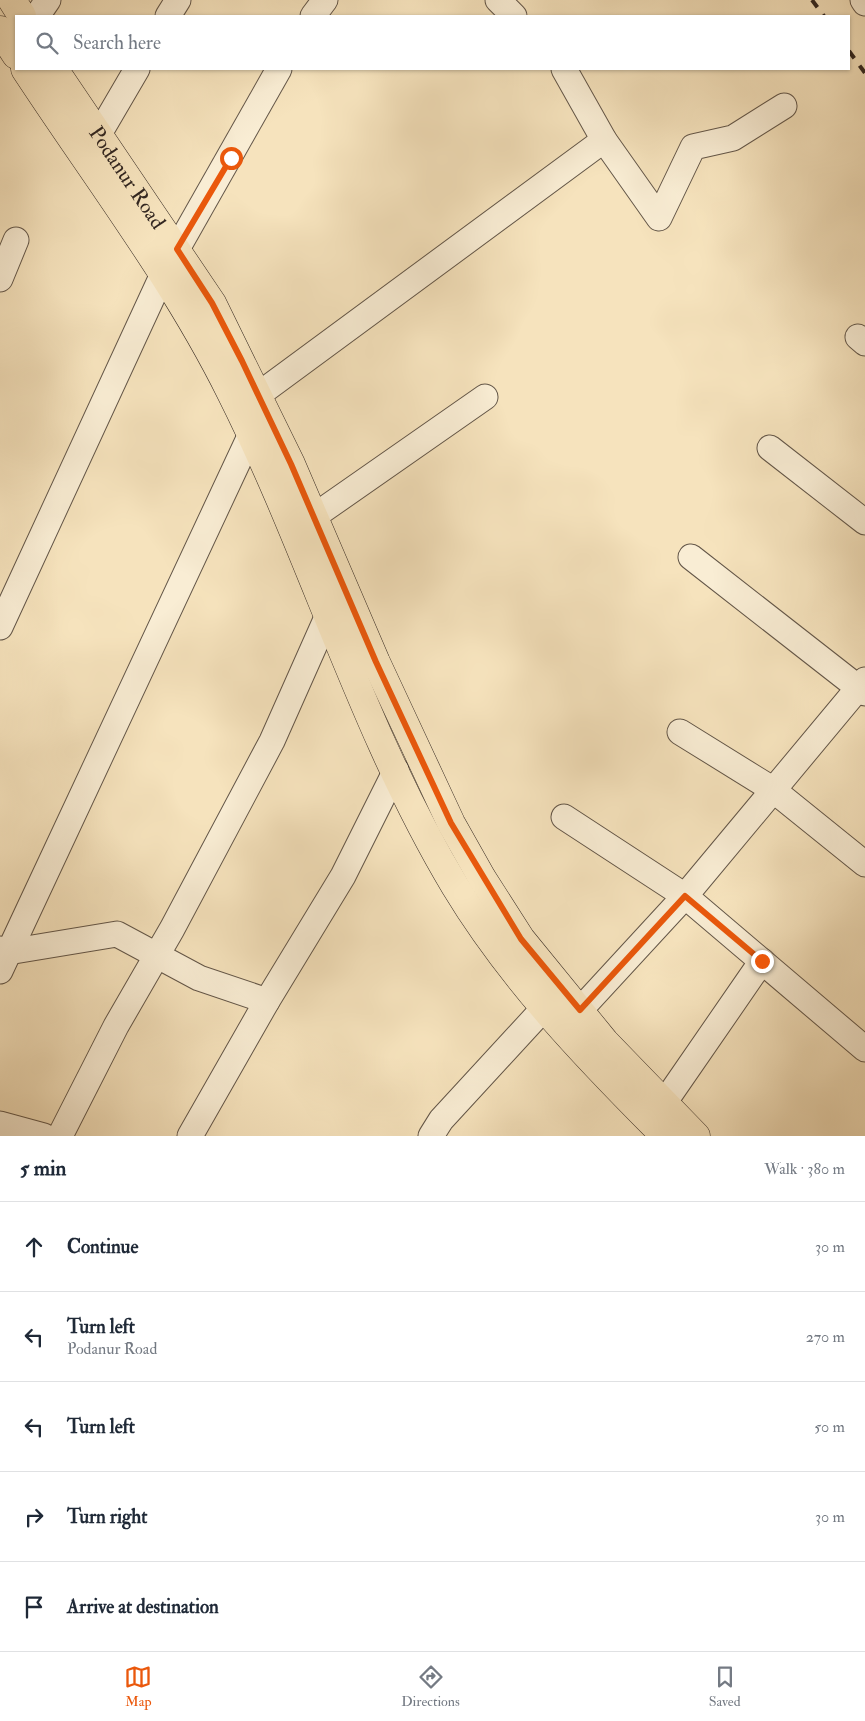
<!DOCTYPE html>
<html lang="en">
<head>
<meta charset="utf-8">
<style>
	:root { --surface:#fff; --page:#f2f2f3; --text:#1f2937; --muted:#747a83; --line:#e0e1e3; --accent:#ea580c }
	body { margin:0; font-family:"IM FELL Double Pica",serif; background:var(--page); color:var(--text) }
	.stop { position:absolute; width:15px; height:15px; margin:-11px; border:4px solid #ea580c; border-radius:50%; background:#fff }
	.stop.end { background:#ea580c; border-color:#fff; box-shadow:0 1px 5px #0008 }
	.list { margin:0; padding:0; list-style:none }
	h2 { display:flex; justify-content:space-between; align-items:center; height:65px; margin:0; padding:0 20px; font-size:21px }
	h2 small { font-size:16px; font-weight:400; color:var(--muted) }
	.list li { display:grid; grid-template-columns:32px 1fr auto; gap:15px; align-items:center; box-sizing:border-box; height:90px; padding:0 20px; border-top:1px solid var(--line) }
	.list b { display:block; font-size:19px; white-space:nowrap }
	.list p { margin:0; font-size:16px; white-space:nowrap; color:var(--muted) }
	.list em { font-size:16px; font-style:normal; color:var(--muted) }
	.icon { flex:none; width:28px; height:28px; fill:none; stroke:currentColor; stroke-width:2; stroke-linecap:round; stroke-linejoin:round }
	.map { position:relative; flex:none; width:865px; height:1136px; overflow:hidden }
	.search { position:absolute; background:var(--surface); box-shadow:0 1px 4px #0004; left:15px; right:15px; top:15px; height:55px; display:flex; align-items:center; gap:12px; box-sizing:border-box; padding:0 18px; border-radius:0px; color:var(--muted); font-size:19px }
	.sheet { height:515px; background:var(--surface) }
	nav { display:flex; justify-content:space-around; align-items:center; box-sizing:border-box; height:70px; border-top:1px solid var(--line); background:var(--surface); font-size:14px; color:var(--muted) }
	nav a { display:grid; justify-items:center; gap:2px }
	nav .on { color:var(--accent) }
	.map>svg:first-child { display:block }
</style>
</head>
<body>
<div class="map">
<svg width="865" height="1136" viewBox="0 0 865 1136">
	<rect width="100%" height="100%" fill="#f6e3bd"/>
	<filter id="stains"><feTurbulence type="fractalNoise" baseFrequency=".004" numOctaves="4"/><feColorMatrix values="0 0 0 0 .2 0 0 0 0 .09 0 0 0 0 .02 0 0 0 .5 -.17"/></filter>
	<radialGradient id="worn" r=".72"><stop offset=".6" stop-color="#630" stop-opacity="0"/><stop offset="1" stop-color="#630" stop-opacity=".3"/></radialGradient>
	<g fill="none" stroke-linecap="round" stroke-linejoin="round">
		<defs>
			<g id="minor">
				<path d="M498,0L514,16"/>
				<path d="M863,0L865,3"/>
				<path d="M37,16L48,0"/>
				<path d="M168,16L178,0"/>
				<path d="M313,16L325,0"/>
				<path d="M564,69L604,140L659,218L693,147L733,138L784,106"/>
				<path d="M99,134L137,69"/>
				<path d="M177,249L279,69"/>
				<path d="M0,279L16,240"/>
				<path d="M858,337L865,343"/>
				<path d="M258,395L604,140"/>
				<path d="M770,448L865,522"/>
				<path d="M313,517L485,397"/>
				<path d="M691,557L865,693"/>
				<path d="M0,627L163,274"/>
				<path d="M680,732L772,789L865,864"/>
				<path d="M564,817L685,896L865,1049"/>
				<path d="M0,949L8,952L117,934L199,978L267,1001"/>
				<path d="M0,971L251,434"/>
				<path d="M580,1010L685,896L865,680"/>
				<path d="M664,1103L762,961"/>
				<path d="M0,1124L44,1136"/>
				<path d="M60,1136L116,1026L172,929L272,741L328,615"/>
				<path d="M190,1136L267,1001L343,876L396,770"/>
				<path d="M431,1136L441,1120L545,1007"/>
			</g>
			<g id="major">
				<path d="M12,0L22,16"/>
				<path d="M0,30L16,55"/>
				<path d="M25,69C95,176 174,278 231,393C312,554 362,731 455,886C511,979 588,1059 665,1136"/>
				<path id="s1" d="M54,69L212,303L291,464L376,662L451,823L482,878L521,939L605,1042L696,1136"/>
			</g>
		</defs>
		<use href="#minor" stroke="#635648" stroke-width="27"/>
		<use href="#major" stroke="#322721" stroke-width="29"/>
		<use href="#minor" stroke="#f9edd4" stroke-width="25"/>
		<use href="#major" stroke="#f6e3bd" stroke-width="28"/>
		<g stroke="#322721" stroke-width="4" stroke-dasharray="9 9" stroke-linecap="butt">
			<path d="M812,0L824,16"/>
			<path d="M849,51L865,73"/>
		</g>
	</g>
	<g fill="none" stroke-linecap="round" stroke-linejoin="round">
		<path stroke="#ea580c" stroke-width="6" d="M231,158L177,249L212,303L242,361L291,464L376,662L451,823L521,939L580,1010L685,896L762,961"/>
	</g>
	<g text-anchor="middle" stroke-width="4.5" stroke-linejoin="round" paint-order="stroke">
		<g font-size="21" fill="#322721" stroke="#f9edd4">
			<text dy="7" stroke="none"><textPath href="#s1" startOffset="131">Podanur Road</textPath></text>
		</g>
	</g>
	<rect width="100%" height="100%" filter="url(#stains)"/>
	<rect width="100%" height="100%" fill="url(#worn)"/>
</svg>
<div class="stop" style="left:231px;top:158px"></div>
<div class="stop end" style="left:762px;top:961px"></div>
<div class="search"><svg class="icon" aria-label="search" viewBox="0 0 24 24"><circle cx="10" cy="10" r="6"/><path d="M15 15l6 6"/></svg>Search here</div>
</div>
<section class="sheet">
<h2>5 min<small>Walk · 380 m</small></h2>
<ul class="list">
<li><svg class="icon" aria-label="ahead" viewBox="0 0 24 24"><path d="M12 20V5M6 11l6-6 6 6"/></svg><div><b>Continue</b></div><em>30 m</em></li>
<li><svg class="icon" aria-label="left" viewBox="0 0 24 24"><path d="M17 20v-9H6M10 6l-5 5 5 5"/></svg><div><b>Turn left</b><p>Podanur Road</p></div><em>270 m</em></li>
<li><svg class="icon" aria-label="left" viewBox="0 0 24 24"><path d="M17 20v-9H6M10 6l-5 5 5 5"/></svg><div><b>Turn left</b></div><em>50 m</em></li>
<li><svg class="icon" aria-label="right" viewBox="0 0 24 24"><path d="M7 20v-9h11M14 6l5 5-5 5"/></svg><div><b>Turn right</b></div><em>30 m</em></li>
<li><svg class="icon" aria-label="arrive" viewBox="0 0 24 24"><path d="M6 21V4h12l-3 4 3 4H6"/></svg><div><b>Arrive at destination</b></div></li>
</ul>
</section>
<nav>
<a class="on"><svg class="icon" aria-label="map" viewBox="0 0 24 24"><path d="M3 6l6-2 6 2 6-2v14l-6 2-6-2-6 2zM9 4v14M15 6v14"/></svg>Map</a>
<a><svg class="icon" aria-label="directions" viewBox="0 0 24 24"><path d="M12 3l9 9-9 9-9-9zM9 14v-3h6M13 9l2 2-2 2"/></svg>Directions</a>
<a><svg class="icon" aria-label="saved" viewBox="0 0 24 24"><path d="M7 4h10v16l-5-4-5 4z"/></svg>Saved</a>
</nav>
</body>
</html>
